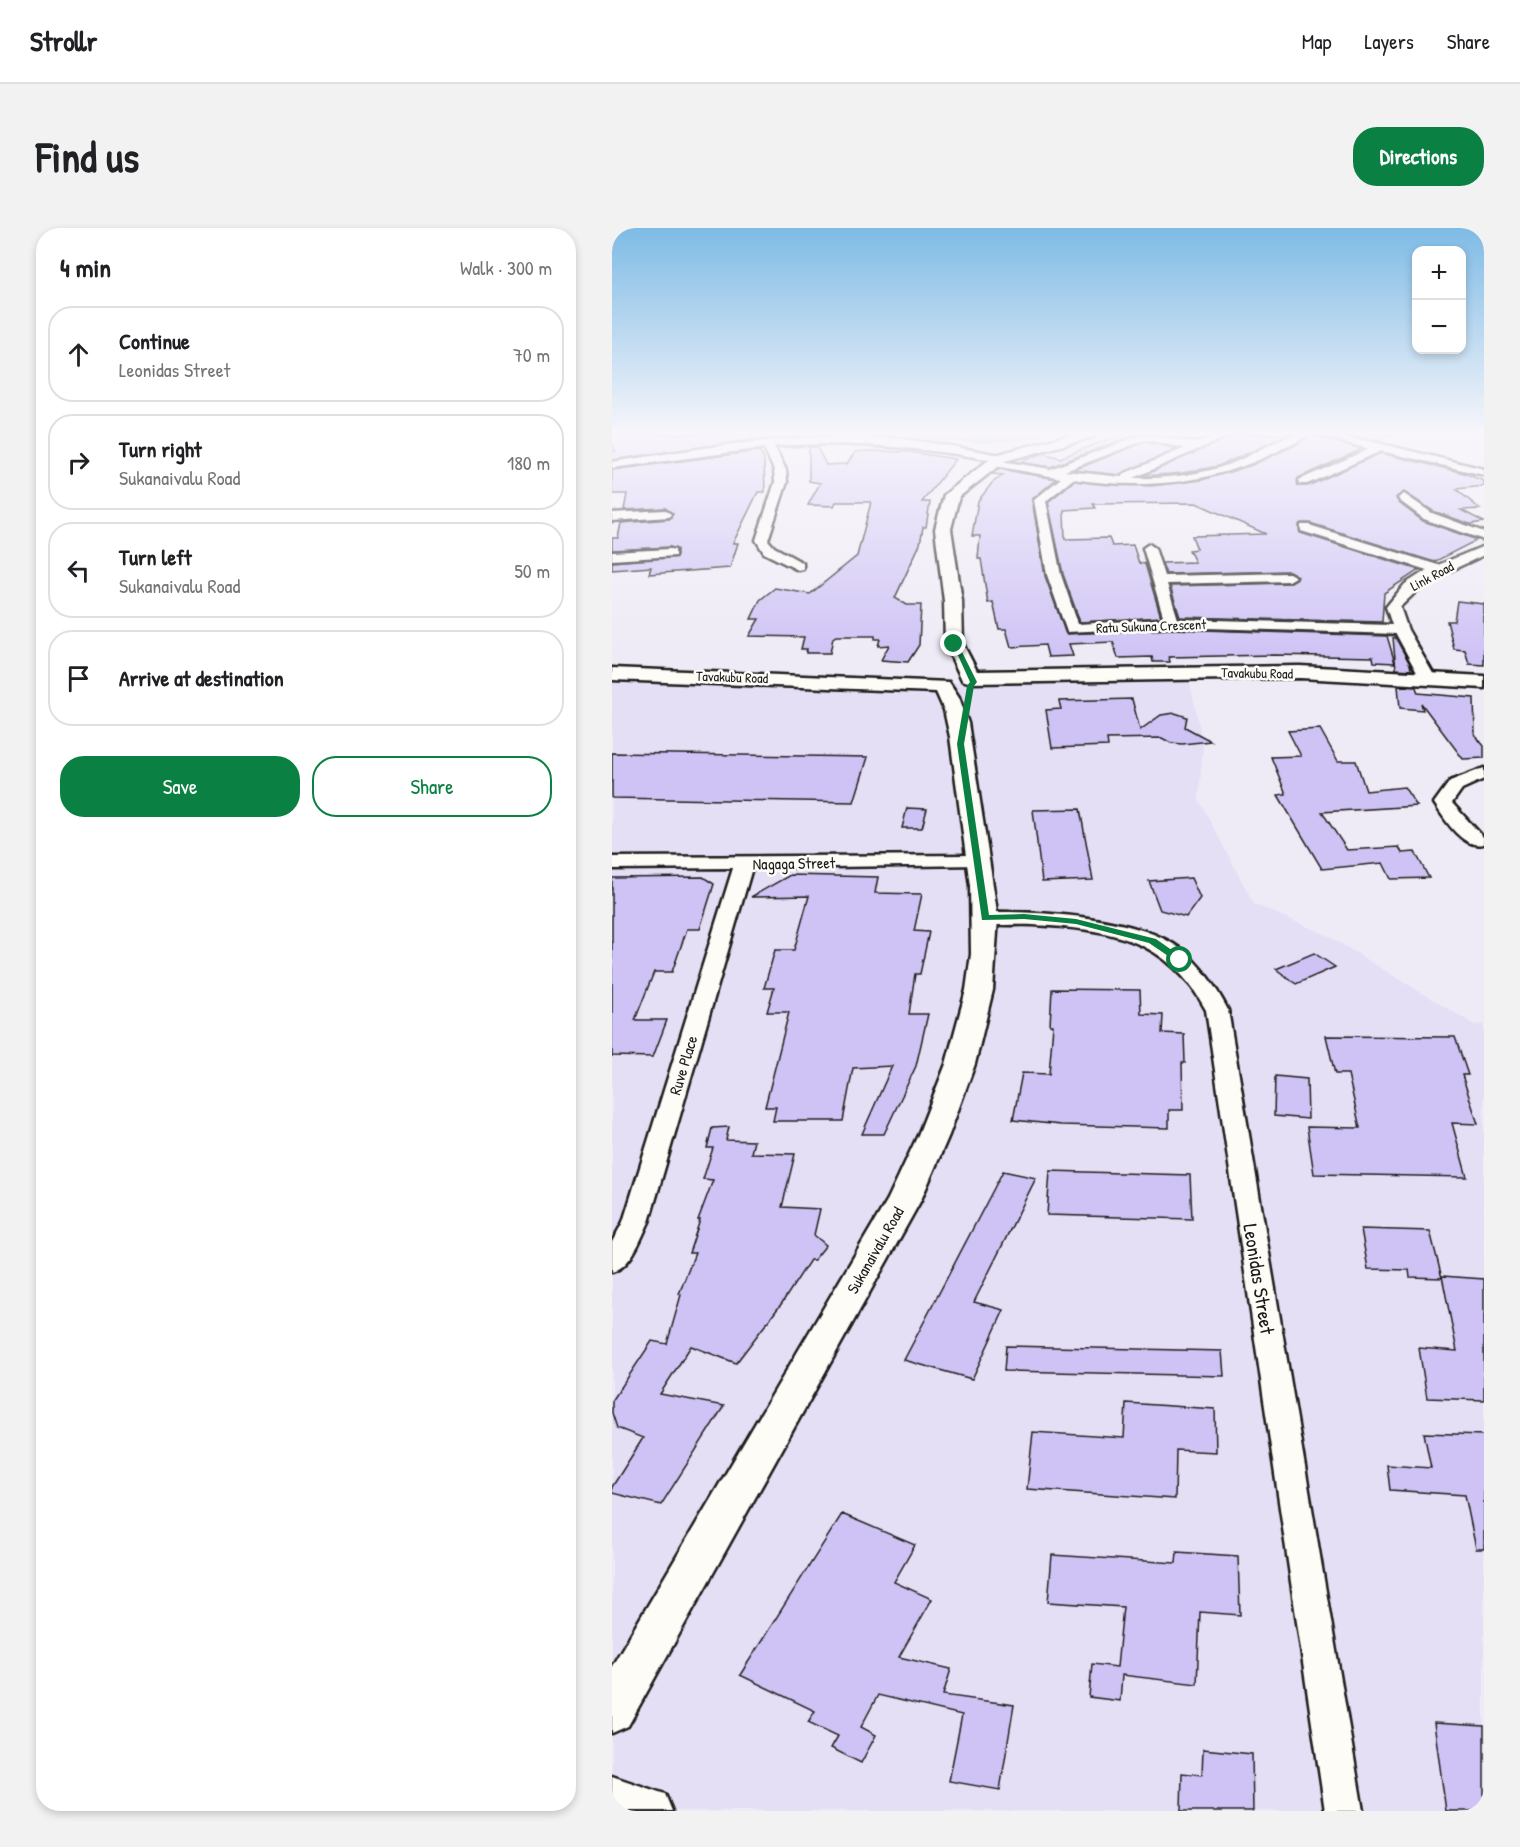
<!DOCTYPE html>
<html lang="en">
<head>
<meta charset="utf-8">
<style>
	:root { --surface:#fff; --page:#f2f2f2; --text:#202124; --muted:#757577; --line:#e0e0e0; --accent:#0b8043 }
	body { margin:0; font-family:"Patrick Hand",sans-serif; background:var(--page); color:var(--text) }
	.controls { position:absolute; right:18px; top:18px; display:grid; overflow:hidden; border-radius:12px; box-shadow:0 3px 9px #0003 }
	.controls button { width:54px; height:54px; display:grid; place-items:center; padding:0; border:0; border-bottom:2px solid var(--line); background:var(--surface); color:var(--text); font:30px sans-serif }
	.stop { position:absolute; width:18px; height:18px; margin:-14px; border:4px solid #0b8043; border-radius:50%; background:#fff }
	.stop.end { background:#0b8043; border-color:#fff; box-shadow:0 2px 6px #0008 }
	.list { margin:0; padding:0; list-style:none }
	h2 { display:flex; justify-content:space-between; align-items:center; height:78px; margin:0; padding:0 24px; font-size:26px }
	h2 small { font-size:20px; font-weight:400; color:var(--muted) }
	.list li { display:grid; grid-template-columns:39px 1fr auto; gap:18px; align-items:center; box-sizing:border-box; height:96px; margin:0 12px 12px; padding:0 12px; border:2px solid var(--line); border-radius:24px }
	.list b { display:block; font-size:22px; white-space:nowrap }
	.list p { margin:0; font-size:20px; white-space:nowrap; color:var(--muted) }
	.list em { font-size:20px; font-style:normal; color:var(--muted) }
	.actions { display:flex; gap:12px; padding:18px 24px }
	.actions a { flex:1; padding:14px 0; border:2px solid var(--accent); border-radius:24px; text-align:center; font-size:21px; color:var(--accent) }
	.actions .main { background:var(--accent); color:#fff }
	.icon { flex:none; width:33px; height:33px; fill:none; stroke:currentColor; stroke-width:2; stroke-linecap:round; stroke-linejoin:round }
	.map { position:relative; flex:none; width:872px; height:1583px; overflow:hidden; border-radius:24px }
	header { display:flex; align-items:center; gap:36px; box-sizing:border-box; height:84px; padding:0 30px; background:var(--surface); border-bottom:2px solid var(--line) }
	header strong { font-size:28px }
	nav { display:flex; gap:33px; margin-inline-start:auto; font-size:21px }
	.intro { display:flex; align-items:center; justify-content:space-between; box-sizing:border-box; height:144px; padding:0 36px }
	h1 { margin:0; font-size:42px }
	.button { padding:15px 27px; border-radius:24px; background:var(--accent); color:#fff; font-size:21px; font-weight:700 }
	main { display:flex; gap:36px; padding:0 36px }
	aside { flex:1; background:var(--surface); border-radius:24px; box-shadow:0 3px 9px #0003 }
	.map>svg:first-child { display:block }
</style>
</head>
<body>
<header>
<strong>Strollr</strong>
<nav><a>Map</a><a>Layers</a><a>Share</a></nav>
</header>
<div class="intro"><h1>Find us</h1><a class="button">Directions</a></div>
<main>
<aside>
<h2>4 min<small>Walk · 300 m</small></h2>
<ul class="list">
<li><svg class="icon" aria-label="ahead" viewBox="0 0 24 24"><path d="M12 20V5M6 11l6-6 6 6"/></svg><div><b>Continue</b><p>Leonidas Street</p></div><em>70 m</em></li>
<li><svg class="icon" aria-label="right" viewBox="0 0 24 24"><path d="M7 20v-9h11M14 6l5 5-5 5"/></svg><div><b>Turn right</b><p>Sukanaivalu Road</p></div><em>180 m</em></li>
<li><svg class="icon" aria-label="left" viewBox="0 0 24 24"><path d="M17 20v-9H6M10 6l-5 5 5 5"/></svg><div><b>Turn left</b><p>Sukanaivalu Road</p></div><em>50 m</em></li>
<li><svg class="icon" aria-label="arrive" viewBox="0 0 24 24"><path d="M6 21V4h12l-3 4 3 4H6"/></svg><div><b>Arrive at destination</b></div></li>
</ul>
<div class="actions"><a class="main">Save</a><a>Share</a></div>
</aside>
<div class="map">
<svg width="872" height="1583" viewBox="0 0 872 1583">
	<rect width="100%" height="100%" fill="#efebf6"/>
	<filter id="ink" filterUnits="userSpaceOnUse"><feTurbulence type="fractalNoise" baseFrequency=".0167" numOctaves="2"/><feDisplacementMap in="SourceGraphic" scale="12" xChannelSelector="R" yChannelSelector="G"/><feConvolveMatrix kernelMatrix="1 2 1 2 8 2 1 2 1" color-interpolation-filters="sRGB"/></filter>
	<g filter="url(#ink)">
		<path fill="#e5dff6" d="M576,445L591,516L587,572L642,676L713,706L863,797L872,796V1583H42L0,1572V446L362,454Z"/>
		<path fill="#96dcaa" stroke="#597c63" stroke-width="1.5" d="M292,206H430C380,218 342,213 292,206Z"/>
		<g fill="none" stroke-linecap="round" stroke-linejoin="round">
			<g stroke="#578192" stroke-width="4">
				<path d="M92,219L178,210L283,206"/>
				<path d="M0,232L60,223"/>
			</g>
		</g>
		<g fill="#cfc3f5" stroke="#1c1c1c" stroke-width="1.5">
			<path d="M0,206H138L141,212L0,232V223H4L0,216Z"/>
			<path d="M510,206H525L438,239L408,234L431,225L448,230Z"/>
			<path d="M623,206H680L606,238L570,245L531,248Z"/>
			<path d="M698,206L750,221L686,250L687,258H696L769,225L852,245L872,253V258L844,261L868,281L849,282L872,294L858,296L821,283L792,264L784,270L787,275L811,293L865,312L822,334L698,295H689L687,297L688,305L807,342L772,365L770,394L568,389L558,358L677,355L686,348L677,343L554,346L550,335L583,334L577,322L585,321L580,308L654,306L584,275L481,276L483,280L452,282L453,311L497,310L500,318L521,317L527,335L533,336L549,389L468,394L451,346L436,274L462,253L539,258L590,252L640,237L686,216Z"/>
			<path d="M731,206H779L766,213Z"/>
			<path d="M533,214L565,221L508,247L462,242Z"/>
			<path d="M197,219H205L214,237L235,236L243,224L253,223L297,224L344,231L310,274H318L314,299H311L308,316L283,370L295,377H309L307,417L296,434L269,432L277,417L266,418L268,411H263V408H224L221,410L218,425H194L195,421H189L192,409L137,408L147,391H139L148,372L163,360L198,366L245,328L259,274H224L222,278L196,277L208,255L197,253Z"/>
			<path d="M147,223L152,231L153,264H146L121,315H126L118,340L37,346L39,339L0,342V334L65,328V321L58,319L0,322V310H6L9,295L57,291L61,286L53,280L12,282L15,266H0V242Z"/>
			<path d="M387,241L444,251L420,272L433,348L454,406L560,401L775,408L783,435L762,434L761,429L662,427L557,429L558,434H541L540,429L506,430L501,414L457,416L461,428L436,429L433,417L399,419L394,401H387L381,374L376,375L369,331H366L368,308H360L366,273L380,255L391,247L380,246Z"/>
			<path d="M845,373L872,376V437L857,436L853,422L842,421L835,393H842Z"/>
			<path d="M783,409L798,436L799,442L784,441L781,410Z"/>
			<path d="M786,458L804,459L806,465L862,470L863,507L872,518V530L851,531L809,475L811,482L788,480Z"/>
			<path d="M520,471L528,502L549,487L563,485L575,489L573,499L599,513L570,516L559,515L550,510L495,511L496,518L440,520L434,482L449,481L447,473Z"/>
			<path d="M708,501L726,533H744L754,563L792,559L805,578L710,584L735,622L787,619L790,625L803,624L817,650L779,651L771,635L710,641L666,567L674,566L659,529L689,528L676,503Z"/>
			<path d="M0,525L256,529L242,574L0,570Z"/>
			<path d="M295,580L315,581L310,600H290Z"/>
			<path d="M468,581L481,652L430,654L421,582Z"/>
			<path d="M178,647L266,649L263,665L310,666L302,703L317,704L308,746H303L297,786H316L304,838L272,906H250L280,838L241,840L231,893H161L164,879H153L177,784H155L162,760H152L163,722H182L197,668L139,669Z"/>
			<path d="M91,649L102,656L88,701H75L60,744H42L23,792H55L41,829L0,828V650Z"/>
			<path d="M579,650L588,670L574,689L548,682L537,653Z"/>
			<path d="M702,725L723,739L684,756L664,741Z"/>
			<path d="M440,761L528,762L529,786L551,787L550,805L572,806L573,835H570L571,882H557V900L449,897L401,892L410,845L437,846L441,797H438Z"/>
			<path d="M714,808L843,809L856,847H850L866,896L840,895L855,949L702,946L695,899L748,900L736,846H723Z"/>
			<path d="M663,848L695,851L696,891L662,888Z"/>
			<path d="M117,899L114,912L142,913L139,925L183,926L170,979L208,981L202,1007L214,1017L202,1032H198L170,1075L124,1135L79,1118L48,1166L112,1178L49,1277L0,1265V1259L31,1210L5,1200L0,1185V1173L40,1113L55,1116L69,1067L67,1066L83,1025H77L88,992H86L101,952L91,951L101,920H95L100,900Z"/>
			<path d="M391,943L424,950L362,1074L392,1082L360,1151L292,1132Z"/>
			<path d="M438,943L578,947L580,991L435,987Z"/>
			<path d="M749,1001L818,1003L830,1050L798,1049L797,1042L756,1041Z"/>
			<path d="M830,1048L872,1051V1172L815,1170L807,1120L845,1123Z"/>
			<path d="M394,1118L610,1123L612,1148L392,1143Z"/>
			<path d="M514,1175L603,1181L604,1224L564,1222L563,1271L415,1261L421,1204L512,1210Z"/>
			<path d="M812,1205L872,1207V1321H864L853,1267L778,1262L775,1237L819,1240Z"/>
			<path d="M230,1286L303,1317L282,1354L320,1371L287,1429L339,1441L331,1467L402,1477L388,1562L337,1553L350,1487L266,1467L249,1499L264,1507L249,1535L219,1520L226,1508L196,1494L203,1483L128,1447Z"/>
			<path d="M565,1324L626,1328L628,1387L588,1384L585,1456L510,1447L508,1473L477,1469L480,1436L505,1439L511,1379L436,1374L440,1327L564,1335Z"/>
			<path d="M822,1495L872,1498V1583H834Z"/>
			<path d="M591,1521L640,1526L641,1583H569L570,1545L590,1547Z"/>
		</g>
		<g fill="none" stroke-linecap="round" stroke-linejoin="round">
			<defs>
				<g id="minor">
					<path d="M532,206L584,215L607,206H621L521,250C554,251 587,247 618,236C643,227 670,205 696,206C688,214 674,218 664,224C599,256 532,262 461,251L434,273L449,347L466,396L552,391L531,320L537,316L543,320L552,348L677,345L684,349L677,353L555,356L566,391L780,397L774,379L793,356L815,342L689,303V297H697L826,337L872,318V327L814,354L788,379L796,402L823,449L821,452H809L784,406L560,399L455,404L435,347L422,272L449,250L377,237L375,235L380,232C307,219 237,213 162,218L174,242L175,254L156,312L162,319L191,335V341L186,342L152,325L144,312L163,254L162,242L152,220L0,240V234C85,221 170,206 256,209C300,210 344,219 388,227L394,230L389,233L438,241ZM533,212L573,220L511,246L510,249L453,243Z"/>
					<path d="M703,206H721L770,216L872,241V247L769,223L695,256H687V252L757,221Z"/>
					<path d="M792,266L820,285L872,304V312L812,291L788,273L786,270Z"/>
					<path d="M53,282L59,286L57,289L0,293V285Z"/>
					<path d="M58,321L63,322V328L0,332V324Z"/>
					<path d="M872,540V551L850,561L840,575L872,610L871,616C850,621 832,590 822,575L838,553Z"/>
					<path d="M365,627L372,629L375,633L372,637L140,640L37,994C28,1012 20,1038 0,1044V1014L11,994L121,640L0,641V629Z"/>
					<path d="M373,684C427,683 525,688 569,721C589,737 604,759 616,782L751,1583H713L594,782C556,710 497,701 421,697C403,696 383,699 366,694L363,690L366,686Z"/>
				</g>
				<g id="major">
					<path d="M461,206H483L481,209L393,233L347,269L339,301L350,373L351,416L365,443L688,438L872,448V460L688,450L359,455L350,452L333,416L332,373L323,301L332,267L383,227Z"/>
					<path d="M0,440L337,454L347,469L356,495L386,690L381,762L363,836L337,907L309,972L16,1498L0,1505V1438L276,971L306,907L334,836L354,762L359,726L358,658L338,509L332,482L324,464L0,452Z"/>
					<path d="M0,1548L53,1566L60,1583H0Z"/>
				</g>
			</defs>
			<use href="#minor" stroke="#1c1c1c" stroke-width="5"/>
			<use href="#major" stroke="#1c1c1c" stroke-width="5"/>
			<use href="#minor" fill="#fdfcf7" fill-rule="evenodd"/>
			<use href="#major" fill="#fdfcf7" fill-rule="evenodd"/>
		</g>
	</g>
	<linearGradient id="sky" x2="0" y2="1"><stop stop-color="#7ebbe5"/><stop offset="0.48" stop-color="#f8f6fb"/><stop offset="1" stop-color="#f8f6fb" stop-opacity="0"/></linearGradient>
	<rect width="872" height="427" fill="url(#sky)"/>
	<path fill="#0b8043" d="M340,414L346,416L365,454L362,458L352,516L377,687L412,686L464,691L544,711L571,730V734H565L537,715L464,696L412,691L370,692L345,516L355,458L358,454Z"/>
	<g text-anchor="middle" stroke-width="5" stroke-linejoin="round" paint-order="stroke">
		<g font-size="14" fill="#1c1c1c" stroke="#fdfcf7">
			<text transform="translate(820 348) rotate(-28)" y="5">Link Road</text>
			<text transform="translate(539 398) rotate(-2)" y="5">Ratu Sukuna Crescent</text>
			<text transform="translate(645 445) rotate(1)" y="5">Tavakubu Road</text>
			<text transform="translate(120 449) rotate(2)" y="5">Tavakubu Road</text>
		</g>
		<g font-size="16" fill="#1c1c1c" stroke="#fdfcf7">
			<text transform="translate(182 635) rotate(-1)" y="6">Nagaga Street</text>
			<text transform="translate(71 837) rotate(-73)" y="6">Ruve Place</text>
			<text transform="translate(263 1022) rotate(-60)" y="6">Sukanaivalu Road</text>
		</g>
		<g font-size="20" fill="#1c1c1c" stroke="#fdfcf7">
			<text transform="translate(647 1051) rotate(81)" y="7">Leonidas Street</text>
		</g>
	</g>
</svg>
<div class="controls">
<button>+</button>
<button>−</button>
</div>
<div class="stop" style="left:568px;top:732px"></div>
<div class="stop end" style="left:342px;top:416px"></div>
</div>
</main>
</body>
</html>
